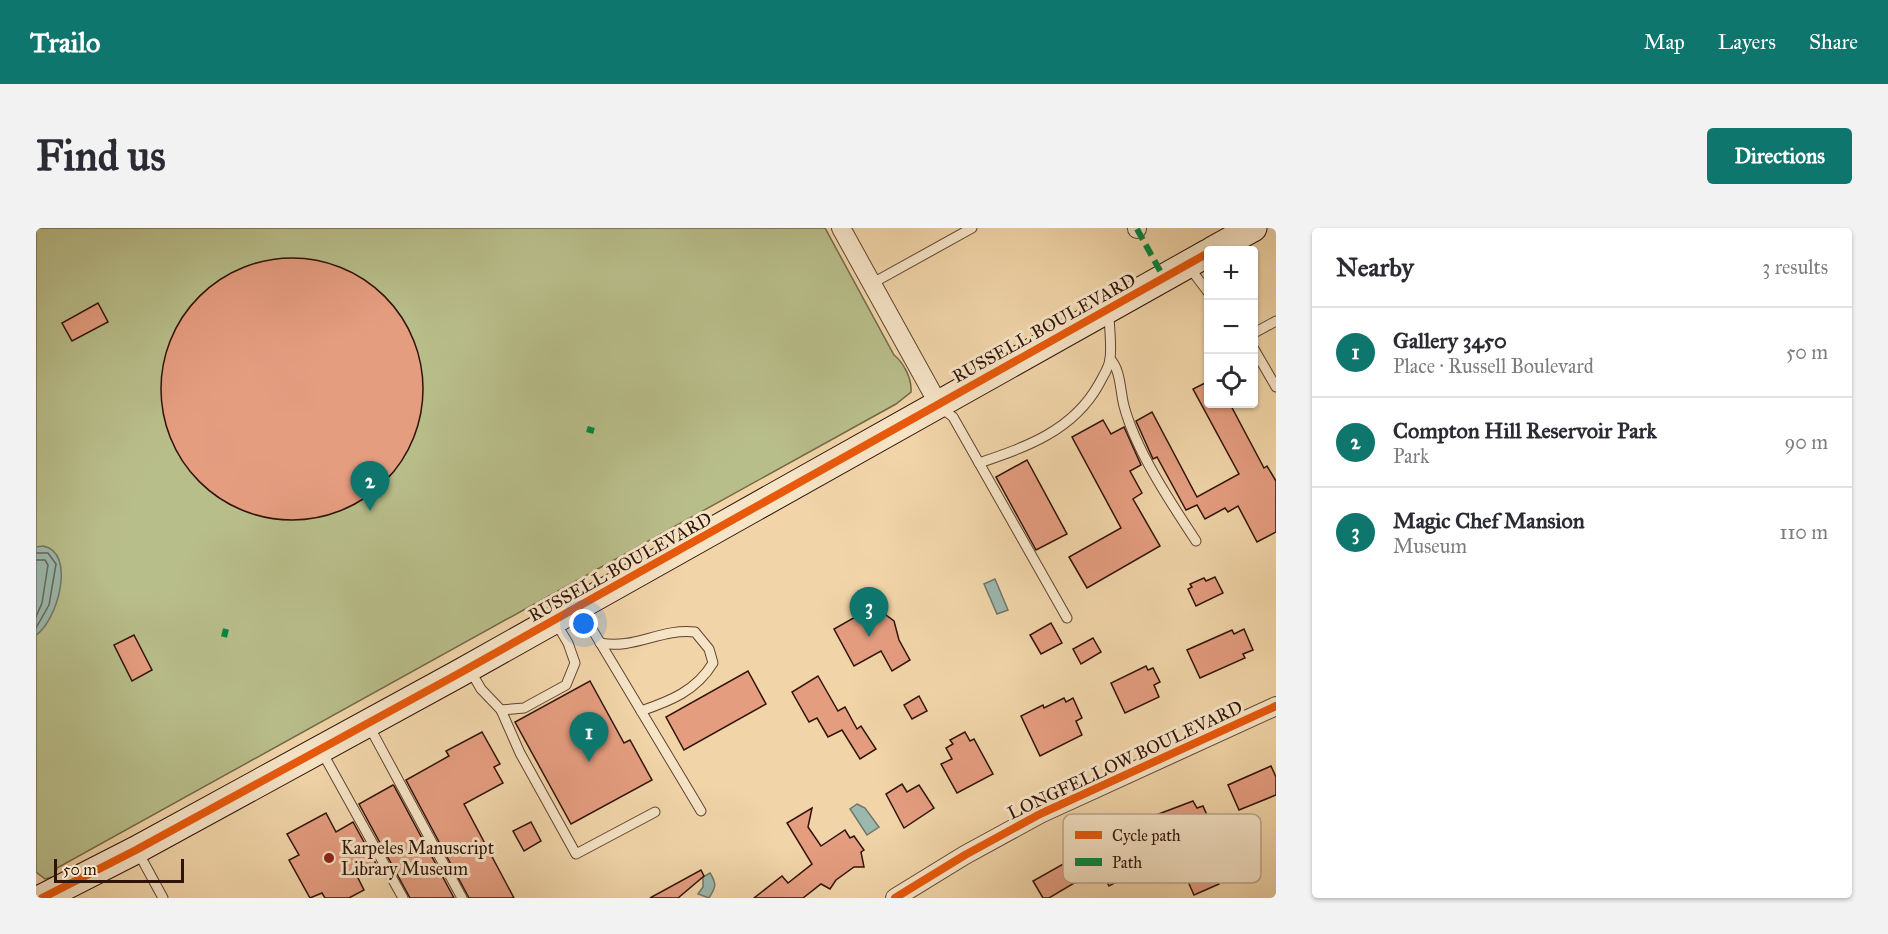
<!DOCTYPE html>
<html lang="en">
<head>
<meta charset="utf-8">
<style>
	:root { --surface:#fff; --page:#f2f2f3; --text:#2b2b33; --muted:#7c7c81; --line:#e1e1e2; --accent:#0f766e }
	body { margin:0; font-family:"IM FELL Great Primer",serif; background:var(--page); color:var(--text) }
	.controls { position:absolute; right:18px; top:18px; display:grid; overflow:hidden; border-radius:6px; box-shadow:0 2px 4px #0004 }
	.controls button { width:54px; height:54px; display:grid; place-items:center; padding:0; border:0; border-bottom:2px solid var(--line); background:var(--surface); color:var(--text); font:30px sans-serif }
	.scale { position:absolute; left:18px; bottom:15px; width:130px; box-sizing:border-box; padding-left:6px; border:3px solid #301308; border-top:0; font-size:16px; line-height:21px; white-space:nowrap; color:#301308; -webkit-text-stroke:4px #f6e4c7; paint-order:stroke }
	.you { position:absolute; left:548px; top:396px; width:21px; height:21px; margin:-15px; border:4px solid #fff; border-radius:50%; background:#1a73e8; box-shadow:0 0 0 9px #1a73e833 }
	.badge { display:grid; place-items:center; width:39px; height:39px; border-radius:50%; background:var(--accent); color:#fff; font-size:20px; font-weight:700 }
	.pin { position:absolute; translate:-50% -50px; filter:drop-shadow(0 2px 3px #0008) }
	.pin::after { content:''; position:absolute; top:32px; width:21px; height:18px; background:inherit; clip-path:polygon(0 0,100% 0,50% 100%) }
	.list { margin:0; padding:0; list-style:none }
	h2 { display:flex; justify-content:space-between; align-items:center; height:78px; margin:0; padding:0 24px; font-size:26px }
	h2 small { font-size:20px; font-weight:400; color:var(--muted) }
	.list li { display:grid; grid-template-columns:39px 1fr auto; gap:18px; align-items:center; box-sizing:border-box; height:90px; padding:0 24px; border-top:2px solid var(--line) }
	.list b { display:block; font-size:22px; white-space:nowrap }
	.list p { margin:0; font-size:20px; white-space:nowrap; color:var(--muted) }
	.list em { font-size:20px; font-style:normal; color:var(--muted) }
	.icon { flex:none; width:33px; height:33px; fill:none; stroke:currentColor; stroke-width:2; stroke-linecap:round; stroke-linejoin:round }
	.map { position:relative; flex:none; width:1240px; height:670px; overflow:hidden; border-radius:6px }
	header { display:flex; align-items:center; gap:36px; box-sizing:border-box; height:84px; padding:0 30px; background:var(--accent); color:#fff }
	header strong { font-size:28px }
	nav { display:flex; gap:33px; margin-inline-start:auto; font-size:21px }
	.intro { display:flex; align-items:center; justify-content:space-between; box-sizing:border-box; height:144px; padding:0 36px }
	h1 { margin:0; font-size:42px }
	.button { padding:15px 27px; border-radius:6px; background:var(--accent); color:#fff; font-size:21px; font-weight:700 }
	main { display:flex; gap:36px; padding:0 36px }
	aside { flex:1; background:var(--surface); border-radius:6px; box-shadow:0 2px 4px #0004 }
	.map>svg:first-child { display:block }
</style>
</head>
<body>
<header>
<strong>Trailo</strong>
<nav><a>Map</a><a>Layers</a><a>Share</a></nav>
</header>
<div class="intro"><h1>Find us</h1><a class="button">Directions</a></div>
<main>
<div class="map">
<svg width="1240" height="670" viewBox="0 0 1240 670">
	<rect width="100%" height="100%" fill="#f1d5a9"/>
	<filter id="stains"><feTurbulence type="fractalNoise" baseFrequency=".00333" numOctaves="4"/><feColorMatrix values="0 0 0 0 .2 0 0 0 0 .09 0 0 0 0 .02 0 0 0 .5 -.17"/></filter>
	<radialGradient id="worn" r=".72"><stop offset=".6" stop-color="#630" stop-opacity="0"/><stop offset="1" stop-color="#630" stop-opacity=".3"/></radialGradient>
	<path fill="#b8be8a" stroke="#746849" stroke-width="1.5" d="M0,0H789L858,127C868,135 876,151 875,164L860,176L21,640L19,648L9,651L0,644Z"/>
	<g fill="#9bb8ad" stroke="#70766b" stroke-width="1.5">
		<path d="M7,318C41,324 21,394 0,407V319Z"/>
		<path d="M959,351L972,382L961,386L948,356Z"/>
		<path d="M821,576L829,580L843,599L831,607L814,581Z"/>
		<path d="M674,645C681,656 680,659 673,670L662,666L667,659V649Z"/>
	</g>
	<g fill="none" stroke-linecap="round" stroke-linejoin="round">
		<g stroke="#66665a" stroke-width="1.5">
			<path d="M0,325H12L20,336L13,377L0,400"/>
			<path d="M0,332H9L12,337L6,375L0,389"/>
		</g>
	</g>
	<g fill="#e59d80" stroke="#301308" stroke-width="1.5">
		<circle cx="256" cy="161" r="131"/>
		<path d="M62,75L72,94L36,113L26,95Z"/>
		<path d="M1173,153V176H1194L1228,240L1231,238L1240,253V304L1221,314L1202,278L1192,284L1189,280L1169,291L1161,277L1150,282L1121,229L1117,231L1100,193L1116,184L1161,269L1203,246L1157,161Z"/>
		<path d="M1067,192L1075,206L1088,199L1105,237L1094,243L1106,265L1097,271L1124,318L1051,360L1033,329L1085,300L1036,209Z"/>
		<path d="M991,232L1031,306L1000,322L960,249Z"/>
		<path d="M1179,349L1187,365L1160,378L1152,361L1156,359L1154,356L1168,350L1170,353Z"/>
		<path d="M844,375L850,387L858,393L863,412L874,432L856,443L845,423L818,438L798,401Z"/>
		<path d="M1015,395L1026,415L1005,426L994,407Z"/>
		<path d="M1208,401L1217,422L1207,426L1209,430L1164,450L1151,422L1196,402L1198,406Z"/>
		<path d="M98,407L116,442L96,453L78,417Z"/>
		<path d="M1057,410L1065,424L1045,436L1037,421Z"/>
		<path d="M1110,438L1112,442L1117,440L1124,454L1118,457L1123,469L1089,485L1075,455Z"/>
		<path d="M712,443L730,476L648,522L630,489Z"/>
		<path d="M782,448L802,483L809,479L821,501L825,498L840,521L824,531L806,502L792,509L781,490L773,494L756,464Z"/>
		<path d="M554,453L588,515L594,512L616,552L535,596L479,494Z"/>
		<path d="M883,468L891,483L876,491L868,477Z"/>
		<path d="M1028,470L1030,474L1037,470L1046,490L1040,493L1046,507L1004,528L985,488L1007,477L1008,480Z"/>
		<path d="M446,504L464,536L458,539L467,555L428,576L478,670H433L370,552L413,528L410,523Z"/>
		<path d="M929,504L934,513L938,511L957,546L921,565L905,536L916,531L910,520L917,516L914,512Z"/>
		<path d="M1235,538L1240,549V567L1203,582L1192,557Z"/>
		<path d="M866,556L871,564L883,557L898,580L868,600L850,566Z"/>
		<path d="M357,557L358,558L418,670H374L323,576Z"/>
		<path d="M1157,573L1161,580L1167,578L1174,594L1168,597L1175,612L1157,621L1154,614L1137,622L1129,607L1106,620L1108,625L1095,632L1097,635L1091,638L1095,646L1073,658L1054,624L1096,601L1099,605L1122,592L1120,587Z"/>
		<path d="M776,580L772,599L785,618L809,602L814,610L818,608L828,622L825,624L828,639H818L800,652L794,661L785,656L767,670H718L746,648L752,655L776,636L751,595Z"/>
		<path d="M290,585L300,604L317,594L340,636L320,646L328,662L313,670H289L286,665L274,670L253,632L263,627L251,606Z"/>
		<path d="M495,594L505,613L488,623L477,603Z"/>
		<path d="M1029,635L1040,654L1013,670H1007L997,653Z"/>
		<path d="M1174,636L1183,656L1158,667L1149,647Z"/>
		<path d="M665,642L668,648L642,670H614Z"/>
	</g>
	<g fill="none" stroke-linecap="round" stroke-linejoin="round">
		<defs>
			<g id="service">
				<path d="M1153,39L1172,64"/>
				<path d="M835,56L936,0"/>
				<path d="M1218,105L1240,93"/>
				<path d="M1218,121L1240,159"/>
				<path d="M1074,131C1085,142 1084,163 1088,178C1100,223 1135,275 1160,313"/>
				<path d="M904,179L917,189L1031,390"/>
				<path d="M943,235C990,219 1037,203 1063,156C1067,148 1073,140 1074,131C1076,116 1073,99 1073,84"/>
				<path d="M544,381L665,583"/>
				<path d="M564,415C598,422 625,400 659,404L673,421L677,435C660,463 634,473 605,483"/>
				<path d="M434,442L445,461L465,482L488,480L530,457L539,435L532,415L520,395"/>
				<path d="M465,482L484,525L540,626L619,584"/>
				<path d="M333,498L426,670"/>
				<path d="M286,524L367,670"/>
				<path d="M102,624L127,670"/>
			</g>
			<g id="minor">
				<path d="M805,0L903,177"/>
				<path d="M1101,0V1"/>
				<path d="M859,670L929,627L1004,586L1240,478"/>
			</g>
			<g id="secondary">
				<path d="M1177,22L1217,0"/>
				<path d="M6,670L100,622L422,446L1172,25"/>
			</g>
		</defs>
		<use href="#service" stroke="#604430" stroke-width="11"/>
		<use href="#minor" stroke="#604430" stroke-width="20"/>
		<use href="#secondary" stroke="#301308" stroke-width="29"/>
		<use href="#service" stroke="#f6e4c7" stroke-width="9"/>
		<use href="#minor" stroke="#f6e4c7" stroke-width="18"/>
		<use href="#secondary" stroke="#f6e4c7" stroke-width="27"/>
		<g stroke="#00873e" stroke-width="6" stroke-dasharray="12 6" stroke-linecap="butt">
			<path d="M1101,1L1128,50"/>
			<path d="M551,201L558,203"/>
			<path d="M188,409L190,401"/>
		</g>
		<defs>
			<g id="cycleway">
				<path d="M6,670L100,622L422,446L1172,25"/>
				<path d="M859,670L929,627L1004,586L1240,478"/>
			</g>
		</defs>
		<use href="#cycleway" stroke="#f6e4c7" stroke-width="11"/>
		<use href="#cycleway" stroke="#e8590c" stroke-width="8"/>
	</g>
	<circle fill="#8f2418" stroke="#f6e4c7" stroke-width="2" cx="293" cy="630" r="6"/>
	<g text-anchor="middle" stroke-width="6" stroke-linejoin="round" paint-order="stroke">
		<g font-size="18" fill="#301308" stroke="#f6e4c7">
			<text transform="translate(1008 100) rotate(-29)" y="6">RUSSELL BOULEVARD</text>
			<text transform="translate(584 339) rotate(-29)" y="6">RUSSELL BOULEVARD</text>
			<text transform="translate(1089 532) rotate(-25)" y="6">LONGFELLOW BOULEVARD</text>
		</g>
		<g font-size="18" fill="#301308" stroke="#f6e4c7" text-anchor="start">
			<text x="305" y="626">Karpeles Manuscript<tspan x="305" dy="21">Library Museum</tspan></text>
		</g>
	</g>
	<rect x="1027" y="586" width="198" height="69" rx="9" fill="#f6e4c7" stroke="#bba58e" stroke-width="1.5"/>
	<rect x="1039" y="603" width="27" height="8" fill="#e8590c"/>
	<rect x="1039" y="630" width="27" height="8" fill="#00873e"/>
	<g font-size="16" fill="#301308">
		<text x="1076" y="613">Cycle path</text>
		<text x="1076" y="640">Path</text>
	</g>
	<rect width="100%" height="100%" filter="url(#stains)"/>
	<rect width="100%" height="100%" fill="url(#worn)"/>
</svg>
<div class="controls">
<button>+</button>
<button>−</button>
<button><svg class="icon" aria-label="locate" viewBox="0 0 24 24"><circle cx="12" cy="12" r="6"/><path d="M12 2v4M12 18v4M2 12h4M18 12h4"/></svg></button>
</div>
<div class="scale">50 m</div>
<div class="you"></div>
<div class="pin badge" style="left:553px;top:534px">1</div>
<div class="pin badge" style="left:334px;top:283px">2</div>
<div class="pin badge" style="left:833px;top:409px">3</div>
</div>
<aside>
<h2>Nearby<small>3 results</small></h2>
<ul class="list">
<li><span class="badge">1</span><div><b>Gallery 3450</b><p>Place · Russell Boulevard</p></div><em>50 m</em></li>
<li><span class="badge">2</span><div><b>Compton Hill Reservoir Park</b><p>Park</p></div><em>90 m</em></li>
<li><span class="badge">3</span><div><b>Magic Chef Mansion</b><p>Museum</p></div><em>110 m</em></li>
</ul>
</aside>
</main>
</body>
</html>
